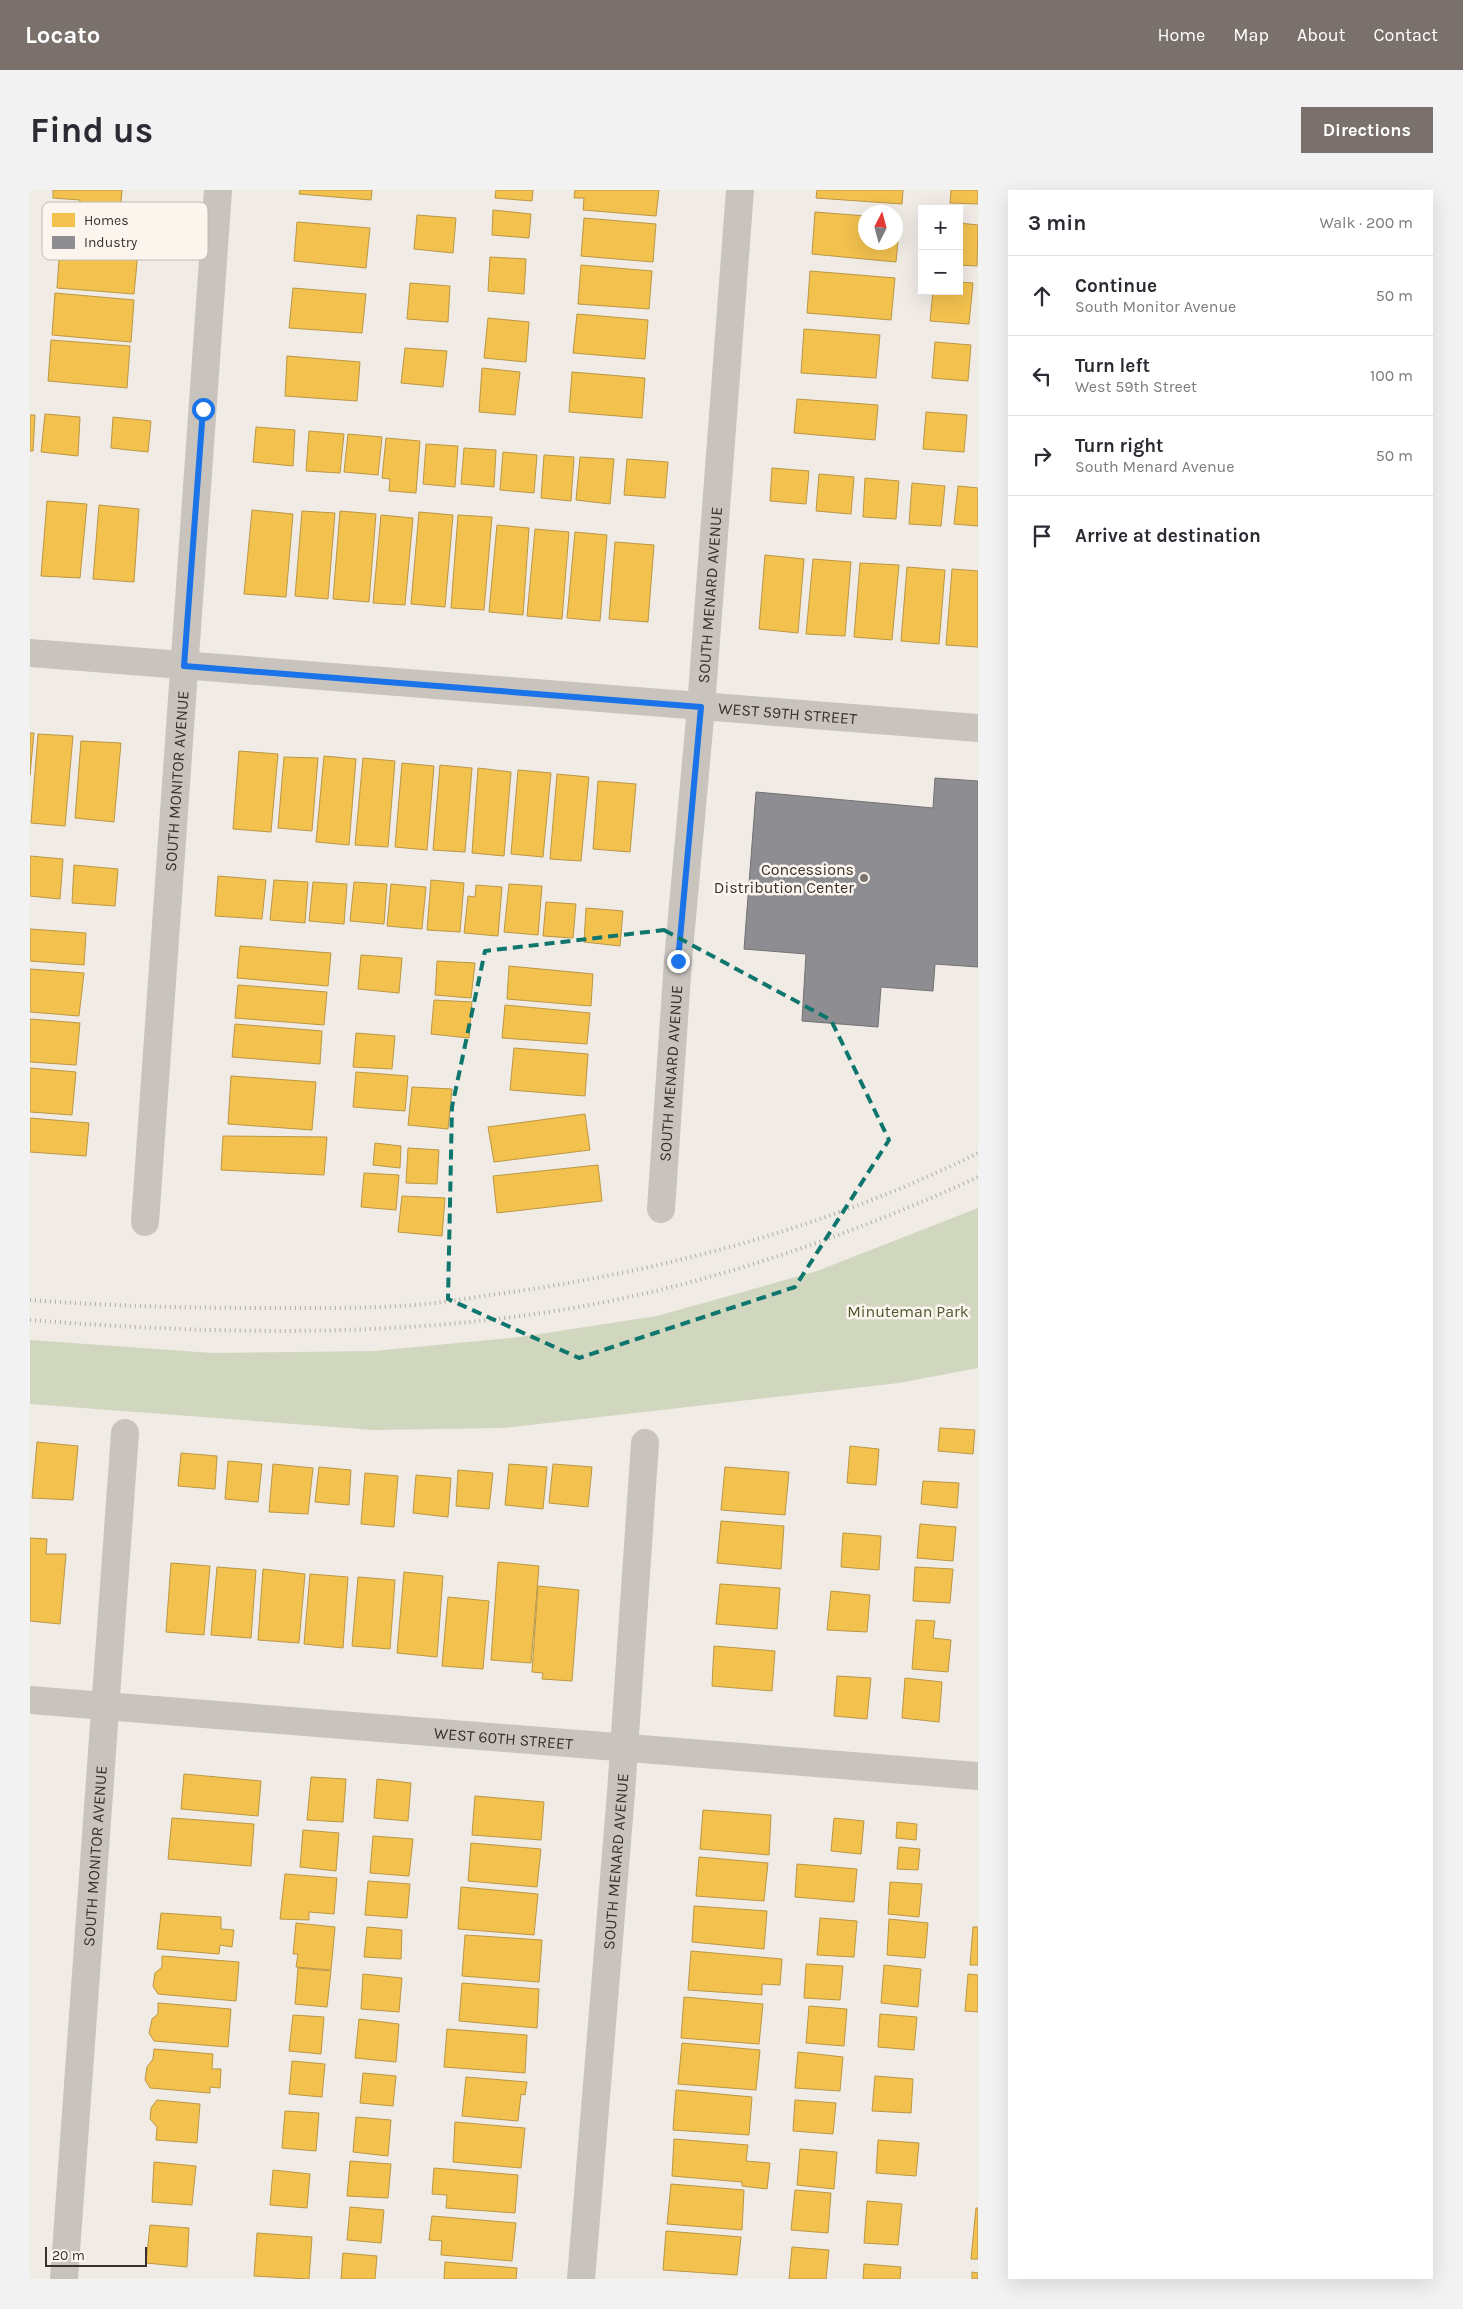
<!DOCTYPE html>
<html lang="en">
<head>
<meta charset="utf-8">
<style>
	:root { --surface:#fff; --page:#f2f2f3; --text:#2b2b33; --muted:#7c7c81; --line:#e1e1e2; --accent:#7a716c }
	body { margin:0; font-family:Karla,sans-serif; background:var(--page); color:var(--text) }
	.controls { position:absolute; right:15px; top:15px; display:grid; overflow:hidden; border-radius:0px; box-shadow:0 5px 20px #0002 }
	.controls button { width:45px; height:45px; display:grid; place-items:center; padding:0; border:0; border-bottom:1px solid var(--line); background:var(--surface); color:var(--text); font:25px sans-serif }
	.compass { position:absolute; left:828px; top:15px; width:45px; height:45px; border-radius:50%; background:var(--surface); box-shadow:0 5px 20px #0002; rotate:6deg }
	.scale { position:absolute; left:15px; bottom:12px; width:102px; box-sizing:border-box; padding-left:5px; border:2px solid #3b302b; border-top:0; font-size:14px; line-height:18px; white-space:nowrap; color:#3b302b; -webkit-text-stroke:4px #fbf5ee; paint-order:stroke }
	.stop { position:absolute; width:15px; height:15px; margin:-11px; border:4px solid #1a73e8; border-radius:50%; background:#fff }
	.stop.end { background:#1a73e8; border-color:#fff; box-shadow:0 1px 5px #0008 }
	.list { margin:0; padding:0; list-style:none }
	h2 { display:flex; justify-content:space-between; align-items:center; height:65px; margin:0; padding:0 20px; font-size:21px }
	h2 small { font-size:16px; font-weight:400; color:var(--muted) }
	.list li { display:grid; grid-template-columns:32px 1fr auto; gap:15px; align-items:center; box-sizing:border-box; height:80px; padding:0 20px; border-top:1px solid var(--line) }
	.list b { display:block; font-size:19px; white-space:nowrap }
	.list p { margin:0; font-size:16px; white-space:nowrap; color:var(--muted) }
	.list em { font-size:16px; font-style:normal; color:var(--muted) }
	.icon { flex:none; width:28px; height:28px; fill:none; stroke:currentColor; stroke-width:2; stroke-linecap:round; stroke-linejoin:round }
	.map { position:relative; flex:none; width:948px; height:2089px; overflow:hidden; border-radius:0px }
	header { display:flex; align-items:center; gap:30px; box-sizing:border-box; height:70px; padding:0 25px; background:var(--accent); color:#fff }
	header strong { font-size:24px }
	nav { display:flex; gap:28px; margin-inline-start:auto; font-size:18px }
	.intro { display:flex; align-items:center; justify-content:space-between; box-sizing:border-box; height:120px; padding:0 30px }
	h1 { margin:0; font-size:35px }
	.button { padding:12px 22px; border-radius:0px; background:var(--accent); color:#fff; font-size:18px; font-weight:700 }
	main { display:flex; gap:30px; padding:0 30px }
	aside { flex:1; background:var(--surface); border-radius:0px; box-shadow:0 5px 20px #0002 }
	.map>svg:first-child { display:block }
</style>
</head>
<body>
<header>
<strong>Locato</strong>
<nav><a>Home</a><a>Map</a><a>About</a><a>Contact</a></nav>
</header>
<div class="intro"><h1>Find us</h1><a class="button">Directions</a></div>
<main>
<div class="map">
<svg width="948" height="2089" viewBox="0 0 948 2089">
	<rect width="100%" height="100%" fill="#f0ebe5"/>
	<path fill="#d1d6bf" d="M948,1018V1178L869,1193L473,1238L344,1240L0,1214V1150L182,1163L344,1161L490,1147L627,1126L787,1081Z"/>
	<g fill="#f2c14e" stroke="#bb9644">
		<path d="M23,0H92L89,35L48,31L50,10L23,8Z"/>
		<path d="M270,0H342L341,10L269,4Z"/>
		<path d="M466,0H503L502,11L465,8Z"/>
		<path d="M545,0H629L626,26L553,20L554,8H544Z"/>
		<path d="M787,0H873L872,14L786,8Z"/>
		<path d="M921,0H948V14L920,13Z"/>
		<path d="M463,20L501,24L499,48L462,45Z"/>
		<path d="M785,22L836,26V52H866V28L870,29L866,72L782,64Z"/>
		<path d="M387,25L426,28L423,63L384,59Z"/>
		<path d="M554,28L626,34L623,72L551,66Z"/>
		<path d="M267,32L340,38L336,78L264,71Z"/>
		<path d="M929,33L948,35L947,76L929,75Z"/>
		<path d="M30,55L108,62L104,104L27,98Z"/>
		<path d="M460,67L496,69L494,104L458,101Z"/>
		<path d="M551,75L622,81L619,119L548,114Z"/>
		<path d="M780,81L865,88L861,130L777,123Z"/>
		<path d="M929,92L943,93L939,134L900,131L903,101H929Z"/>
		<path d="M380,93L420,96L418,132L377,129Z"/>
		<path d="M263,98L336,104L332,143L259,138Z"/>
		<path d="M25,103L104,110L101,152L22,145Z"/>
		<path d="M547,124L618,130L615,169L543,163Z"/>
		<path d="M458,128L499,132L496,172L454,168Z"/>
		<path d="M774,139L850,145L846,188L771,183Z"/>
		<path d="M21,150L100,156L97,198L18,191Z"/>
		<path d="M905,152L941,155L938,191L902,188Z"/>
		<path d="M375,158L417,161L413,197L371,193Z"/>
		<path d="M257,166L330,172L327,211L255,206Z"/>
		<path d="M452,178L490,182L485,225L449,222Z"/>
		<path d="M542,182L615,188L612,228L539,222Z"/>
		<path d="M767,209L848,215L845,250L764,243Z"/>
		<path d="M896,222L937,225L934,262L893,259Z"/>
		<path d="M15,224L50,227L48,266L11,262Z"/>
		<path d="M0,225H5L3,261H0Z"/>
		<path d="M83,227L121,231L118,262L81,258Z"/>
		<path d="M226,237L265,240L263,276L223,272Z"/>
		<path d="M279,241L314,244L310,283L276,281Z"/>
		<path d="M318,244L352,247L348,285L314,282Z"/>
		<path d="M356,248L390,251L386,303L359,301L360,289L352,288Z"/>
		<path d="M396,254L428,256L425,297L393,294Z"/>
		<path d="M434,258L466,260L464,297L431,294Z"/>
		<path d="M473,262L507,265L504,303L470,300Z"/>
		<path d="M514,265L544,267L541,311L511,308Z"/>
		<path d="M550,267L584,269L580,314L546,310Z"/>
		<path d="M597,269L638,272L635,308L594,305Z"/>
		<path d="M742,278L779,281L776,314L740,311Z"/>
		<path d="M789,284L824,287L821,324L786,321Z"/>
		<path d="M835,288L869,291L866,329L833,327Z"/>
		<path d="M882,293L915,296L911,336L879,334Z"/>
		<path d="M928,296L948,298V336L924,334Z"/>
		<path d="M17,311L57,314L50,388L11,386Z"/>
		<path d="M69,315L109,319L104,392L63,389Z"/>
		<path d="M222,320L263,324L256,407L214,404Z"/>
		<path d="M272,321L305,323L298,409L265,406Z"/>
		<path d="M310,321L346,324L339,412L303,409Z"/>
		<path d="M389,322L423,325L415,417L381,414Z"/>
		<path d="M351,325L383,328L375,415L343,413Z"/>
		<path d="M428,325L462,327L454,420L421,418Z"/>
		<path d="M467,335L499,338L493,425L459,422Z"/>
		<path d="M505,339L539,342L532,429L497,426Z"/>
		<path d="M545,342L577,345L570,431L537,428Z"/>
		<path d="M585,352L624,355L618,432L579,429Z"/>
		<path d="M735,365L774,369L768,443L729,439Z"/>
		<path d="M783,369L821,372L815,446L776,444Z"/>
		<path d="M830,373L869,375L862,450L824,447Z"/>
		<path d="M877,377L915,380L909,454L871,451Z"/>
		<path d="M922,379L948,381V457L916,455Z"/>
		<path d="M0,543H4L0,585Z"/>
		<path d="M8,544L43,546L35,636L1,633Z"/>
		<path d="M51,551L91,553L84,632L45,628Z"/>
		<path d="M209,561L248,564L241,642L203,639Z"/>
		<path d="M294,566L326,569L319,655L286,652Z"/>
		<path d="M254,567L288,568L282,641L248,638Z"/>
		<path d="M333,568L365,571L358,657L325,655Z"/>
		<path d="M372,573L404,576L397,660L365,657Z"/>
		<path d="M410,575L442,578L435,662L403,660Z"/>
		<path d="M448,578L481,582L474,666L442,663Z"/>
		<path d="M488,580L521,583L513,667L481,664Z"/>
		<path d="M527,584L559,587L551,671L520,669Z"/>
		<path d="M568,591L606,594L600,662L563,659Z"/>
		<path d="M0,666L33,669L30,709L0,706Z"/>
		<path d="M44,675L88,679L85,716L42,713Z"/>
		<path d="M188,686L236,690L232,729L185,726Z"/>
		<path d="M244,690L278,692L275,733L240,730Z"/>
		<path d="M401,690L434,693L430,742L397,740Z"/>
		<path d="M283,692L317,694L314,734L279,731Z"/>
		<path d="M324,692L357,694L354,734L320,731Z"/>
		<path d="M361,694L396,697L392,739L357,736Z"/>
		<path d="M479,694L512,696L508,745L474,742Z"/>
		<path d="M446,695L472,697L468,746L434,743L438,706L445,707Z"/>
		<path d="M516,712L546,714L543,748L513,746Z"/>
		<path d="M556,718L593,721L590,756L554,752Z"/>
		<path d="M0,739L56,743L54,775L0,771Z"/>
		<path d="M210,756L301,763L298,796L207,788Z"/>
		<path d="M331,765L372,768L369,803L328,799Z"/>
		<path d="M407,771L445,773L441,808L405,805Z"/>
		<path d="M479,776L563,784L561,816L477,809Z"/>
		<path d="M0,779L54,783L49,826L0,822Z"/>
		<path d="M208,795L297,802L294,835L205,828Z"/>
		<path d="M404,810L442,812L439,848L401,844Z"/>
		<path d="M475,815L560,823L557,854L472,848Z"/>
		<path d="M0,829L50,833L46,875L0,872Z"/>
		<path d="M205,834L292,841L290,874L202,867Z"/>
		<path d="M326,843L365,846L362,879L323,877Z"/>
		<path d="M484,858L558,864L555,906L480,900Z"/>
		<path d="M0,878L46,882L42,925L0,922Z"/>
		<path d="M326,882L378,886L375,921L323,917Z"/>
		<path d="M201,886L286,892L282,940L198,934Z"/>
		<path d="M382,897L422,899L418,939L378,935Z"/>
		<path d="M555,924L560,960L464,972L458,937Z"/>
		<path d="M0,928L59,933L56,966L0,962Z"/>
		<path d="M193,946L297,947L294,985L191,980Z"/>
		<path d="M345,953L371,956L370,978L343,975Z"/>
		<path d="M378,958L409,960L407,994L376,993Z"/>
		<path d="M568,975L572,1011L467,1023L463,986Z"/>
		<path d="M334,983L369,985L366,1020L331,1017Z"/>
		<path d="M372,1006L415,1008L412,1046L368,1042Z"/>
		<path d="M910,1238L945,1240L943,1264L908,1261Z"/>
		<path d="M7,1252L48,1256L43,1310L2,1308Z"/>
		<path d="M820,1256L849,1259L846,1295L817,1293Z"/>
		<path d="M151,1263L187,1266L185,1299L148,1296Z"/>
		<path d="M198,1271L232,1274L228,1312L195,1309Z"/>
		<path d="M243,1274L283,1278L278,1324L239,1322Z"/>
		<path d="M479,1274L517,1277L513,1319L475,1315Z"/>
		<path d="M523,1274L562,1277L558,1317L519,1313Z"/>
		<path d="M289,1277L321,1280L319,1315L285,1312Z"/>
		<path d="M695,1277L759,1282L755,1325L691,1320Z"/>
		<path d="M428,1280L463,1283L459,1319L426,1316Z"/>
		<path d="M335,1283L368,1286L364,1337L331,1334Z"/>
		<path d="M386,1285L421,1288L418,1327L383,1323Z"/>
		<path d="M893,1291L929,1293L927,1318L891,1314Z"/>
		<path d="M691,1331L754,1336L751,1379L687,1373Z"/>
		<path d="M890,1334L926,1337L923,1371L887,1368Z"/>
		<path d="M813,1343L851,1346L849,1380L811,1377Z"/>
		<path d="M0,1348L17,1349L16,1364H36L30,1434L0,1431Z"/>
		<path d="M468,1372L509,1376L501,1473L461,1470Z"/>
		<path d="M141,1373L180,1376L174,1445L136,1442Z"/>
		<path d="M187,1377L226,1380L221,1448L181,1445Z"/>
		<path d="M885,1377L923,1379L920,1413L883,1411Z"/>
		<path d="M233,1379L275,1384L269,1453L228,1450Z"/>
		<path d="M374,1382L413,1386L407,1467L367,1463Z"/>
		<path d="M280,1384L318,1387L313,1458L274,1454Z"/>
		<path d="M328,1387L365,1390L360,1459L322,1456Z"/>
		<path d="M690,1394L750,1398L747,1439L686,1434Z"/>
		<path d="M508,1396L549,1400L542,1491L512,1489L513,1483L502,1482Z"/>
		<path d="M801,1401L840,1405L837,1442L797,1440Z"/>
		<path d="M418,1407L459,1411L453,1479L412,1476Z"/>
		<path d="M886,1430L905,1431L903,1448L921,1450L918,1482L882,1479Z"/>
		<path d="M684,1456L745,1461L742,1501L682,1496Z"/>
		<path d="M807,1486L841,1488L837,1529L804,1526Z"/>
		<path d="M875,1488L912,1492L909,1532L872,1528Z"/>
		<path d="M154,1584L231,1591L228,1626L151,1619Z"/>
		<path d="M281,1587L316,1589L313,1632L277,1630Z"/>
		<path d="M347,1589L381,1593L378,1631L344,1628Z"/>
		<path d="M445,1606L514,1612L511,1650L442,1645Z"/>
		<path d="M673,1620L741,1625L739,1665L670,1659Z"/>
		<path d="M142,1628L224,1634L221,1676L138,1669Z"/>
		<path d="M804,1628L834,1631L831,1664L801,1661Z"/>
		<path d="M867,1632L887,1634L886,1650L866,1648Z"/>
		<path d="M273,1640L309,1643L306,1681L270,1677Z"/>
		<path d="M343,1646L383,1649L379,1686L340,1683Z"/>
		<path d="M441,1653L511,1659L507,1697L438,1691Z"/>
		<path d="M869,1657L890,1659L888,1680L867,1679Z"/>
		<path d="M669,1667L738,1673L734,1711L666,1706Z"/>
		<path d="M767,1674L827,1679L824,1712L765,1707Z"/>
		<path d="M255,1684L307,1688L304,1724L279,1722V1730L250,1729Z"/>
		<path d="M338,1691L380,1694L377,1728L335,1725Z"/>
		<path d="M860,1692L892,1694L889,1727L858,1724Z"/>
		<path d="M431,1697L508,1704L504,1745L428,1739Z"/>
		<path d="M664,1716L737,1721L734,1759L662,1752Z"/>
		<path d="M131,1723L191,1727V1739L204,1740L202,1757L190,1755L189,1764L127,1759Z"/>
		<path d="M790,1728L827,1731L824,1767L787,1765Z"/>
		<path d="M859,1729L898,1733L895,1768L857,1765Z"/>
		<path d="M266,1733L305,1737L301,1780L266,1777L268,1764H263Z"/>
		<path d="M337,1737L372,1740L371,1769L334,1767Z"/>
		<path d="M943,1737H948V1775H940Z"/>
		<path d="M435,1745L512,1750L509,1792L432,1786Z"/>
		<path d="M661,1761L752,1769L750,1795L732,1794V1805L658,1800Z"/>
		<path d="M132,1766L209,1772L206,1811L128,1804L123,1796L125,1783L132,1777Z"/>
		<path d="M776,1774L813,1776L810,1810L774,1808Z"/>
		<path d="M854,1775L891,1779L888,1817L851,1813Z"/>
		<path d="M268,1778L301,1781L297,1817L265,1814Z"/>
		<path d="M333,1784L372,1788L369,1822L331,1819Z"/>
		<path d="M938,1784L948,1785V1822L935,1821Z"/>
		<path d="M432,1793L509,1799L507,1838L429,1831Z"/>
		<path d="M654,1807L733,1814L729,1854L651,1848Z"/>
		<path d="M128,1813L201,1819L198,1857L124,1851L119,1843L122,1829L128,1824Z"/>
		<path d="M779,1816L817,1819L814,1856L776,1853Z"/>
		<path d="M850,1824L887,1827L884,1860L848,1857Z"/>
		<path d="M263,1825L294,1827L291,1864L259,1861Z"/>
		<path d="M329,1829L369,1834L366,1872L325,1868Z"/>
		<path d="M417,1839L497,1845L495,1883L414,1877Z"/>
		<path d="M652,1853L730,1860L726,1900L648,1894Z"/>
		<path d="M124,1859L183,1864L182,1879H191L190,1898L180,1897V1903L120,1898L115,1890L117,1877L123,1869Z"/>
		<path d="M768,1862L813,1867L810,1901L765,1898Z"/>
		<path d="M262,1871L295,1874L292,1907L259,1904Z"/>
		<path d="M333,1883L366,1886L363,1916L330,1913Z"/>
		<path d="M845,1886L883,1889L881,1923L842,1921Z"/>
		<path d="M436,1887L497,1892L495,1905L491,1904L488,1931L432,1926Z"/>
		<path d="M646,1900L722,1907L719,1945L643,1940Z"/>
		<path d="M127,1910L170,1914L167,1953L126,1950L127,1937L120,1929L121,1918Z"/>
		<path d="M765,1910L806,1913L803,1944L763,1941Z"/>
		<path d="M255,1921L289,1923L286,1961L252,1958Z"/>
		<path d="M326,1927L361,1930L358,1966L323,1962Z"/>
		<path d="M425,1932L495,1938L491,1978L423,1972Z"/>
		<path d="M644,1949L718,1955L716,1971L740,1973L737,1999L712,1996V1992L642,1986Z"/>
		<path d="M848,1950L889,1953L886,1986L846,1983Z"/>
		<path d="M770,1959L807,1962L804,1999L767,1995Z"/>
		<path d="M320,1971L361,1974L358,2008L317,2006Z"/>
		<path d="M124,1972L166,1976L162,2015L122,2012Z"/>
		<path d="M404,1978L488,1985L485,2023L416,2018L417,2005L402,2004Z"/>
		<path d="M243,1980L280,1984L277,2018L240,2015Z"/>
		<path d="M641,1994L714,2000L712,2040L637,2034Z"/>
		<path d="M765,2000L801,2003L798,2043L761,2040Z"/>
		<path d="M837,2011L872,2014L868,2055L834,2053Z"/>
		<path d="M320,2017L354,2020L351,2053L317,2050Z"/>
		<path d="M946,2018H948V2069H941Z"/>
		<path d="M402,2026L486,2033L482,2071L411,2065L412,2051L399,2050Z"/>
		<path d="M120,2035L159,2038L157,2077L116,2073Z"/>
		<path d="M636,2041L711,2047L707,2085L633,2080Z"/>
		<path d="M227,2043L282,2047L279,2089L224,2086Z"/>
		<path d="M762,2057L799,2060L796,2089H759Z"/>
		<path d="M313,2063L347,2066L345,2089H311Z"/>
		<path d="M415,2072L487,2078L486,2089H414Z"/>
		<path d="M834,2074L871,2077L870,2089H833Z"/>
		<path d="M942,2082L948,2083V2089H942Z"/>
	</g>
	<path fill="#8d8d92" stroke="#747173" d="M905,588L948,591V777L905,774L903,801L851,797L848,837L772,831L776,764L714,759L726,602L903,618Z"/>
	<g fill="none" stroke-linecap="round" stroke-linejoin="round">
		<g stroke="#c9c3be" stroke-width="28">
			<path id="s1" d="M0,463L948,538"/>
			<path id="s2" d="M631,1019L648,771L671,517L710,0"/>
			<path id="s3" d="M115,1032L188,0"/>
			<path id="s4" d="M0,1510L948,1586"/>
			<path id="s5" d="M34,2089L95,1243"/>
			<path id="s6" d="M551,2089L591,1603L615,1253"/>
		</g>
		<g stroke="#b1aca8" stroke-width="4" stroke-dasharray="1 4" stroke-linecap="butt">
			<path d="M0,1110C78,1116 156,1118 234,1118C288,1118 342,1119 395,1114C419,1112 444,1107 468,1104C634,1081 797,1038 948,963"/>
			<path d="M0,1130C205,1146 415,1150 617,1103C732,1076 841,1036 948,987"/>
		</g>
	</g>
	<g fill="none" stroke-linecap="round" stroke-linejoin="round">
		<path stroke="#1a73e8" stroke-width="6" d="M173,219L154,476L671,517L648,771"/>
	</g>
	<path fill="none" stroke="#0f766e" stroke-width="4" stroke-dasharray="10 6" stroke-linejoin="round" d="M634,740L801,830L859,950L765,1097L549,1168L418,1109L422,917L455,761Z"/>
	<circle fill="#7a716c" stroke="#fbf5ee" stroke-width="2" cx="834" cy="688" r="5"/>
	<g text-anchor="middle" stroke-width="5" stroke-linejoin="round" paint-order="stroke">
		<g font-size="16" fill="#3b302b" stroke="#fbf5ee">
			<text dy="6" stroke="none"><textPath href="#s2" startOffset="616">SOUTH MENARD AVENUE</textPath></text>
			<text dy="6" stroke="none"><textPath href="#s1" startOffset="760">WEST 59TH STREET</textPath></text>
			<text dy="6" stroke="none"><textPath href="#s3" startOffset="442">SOUTH MONITOR AVENUE</textPath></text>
			<text dy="6" stroke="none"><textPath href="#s2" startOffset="136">SOUTH MENARD AVENUE</textPath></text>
			<text dy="6" stroke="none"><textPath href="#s4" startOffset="475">WEST 60TH STREET</textPath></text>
			<text dy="6" stroke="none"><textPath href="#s5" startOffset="424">SOUTH MONITOR AVENUE</textPath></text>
			<text dy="6" stroke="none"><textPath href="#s6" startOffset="419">SOUTH MENARD AVENUE</textPath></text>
		</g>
		<g font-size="16" fill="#3b302b" stroke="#fbf5ee" text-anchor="end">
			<text x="824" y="685">Concessions<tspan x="824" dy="18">Distribution Center</tspan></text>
		</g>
		<g font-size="16" fill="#4a5a2e" stroke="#fbf5ee">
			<text x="878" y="1127">Minuteman Park</text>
		</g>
	</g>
	<rect x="12" y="12" width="166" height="58" rx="8" fill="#fbf5ee" stroke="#c1bab4" stroke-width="1"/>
	<rect x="22" y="23" width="23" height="14" fill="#f2c14e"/>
	<rect x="22" y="46" width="23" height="13" fill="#8d8d92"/>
	<g font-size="14" fill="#3b302b">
		<text x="54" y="35">Homes</text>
		<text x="54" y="57">Industry</text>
	</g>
</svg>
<div class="controls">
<button>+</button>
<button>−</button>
</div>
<svg class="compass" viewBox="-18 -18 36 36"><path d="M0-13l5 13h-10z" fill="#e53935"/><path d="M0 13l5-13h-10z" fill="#7c7c81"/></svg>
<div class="scale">20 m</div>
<div class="stop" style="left:173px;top:219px"></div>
<div class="stop end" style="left:648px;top:771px"></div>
</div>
<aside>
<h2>3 min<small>Walk · 200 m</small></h2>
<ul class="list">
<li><svg class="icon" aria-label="ahead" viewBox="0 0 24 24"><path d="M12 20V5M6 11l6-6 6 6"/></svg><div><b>Continue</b><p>South Monitor Avenue</p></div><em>50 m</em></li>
<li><svg class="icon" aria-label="left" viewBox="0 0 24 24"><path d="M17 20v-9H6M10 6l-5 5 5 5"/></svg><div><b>Turn left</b><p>West 59th Street</p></div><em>100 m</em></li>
<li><svg class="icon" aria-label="right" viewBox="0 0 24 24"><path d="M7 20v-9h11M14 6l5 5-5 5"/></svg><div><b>Turn right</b><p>South Menard Avenue</p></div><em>50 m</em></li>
<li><svg class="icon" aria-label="arrive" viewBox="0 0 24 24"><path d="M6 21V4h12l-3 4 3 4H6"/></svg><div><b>Arrive at destination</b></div></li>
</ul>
</aside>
</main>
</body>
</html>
